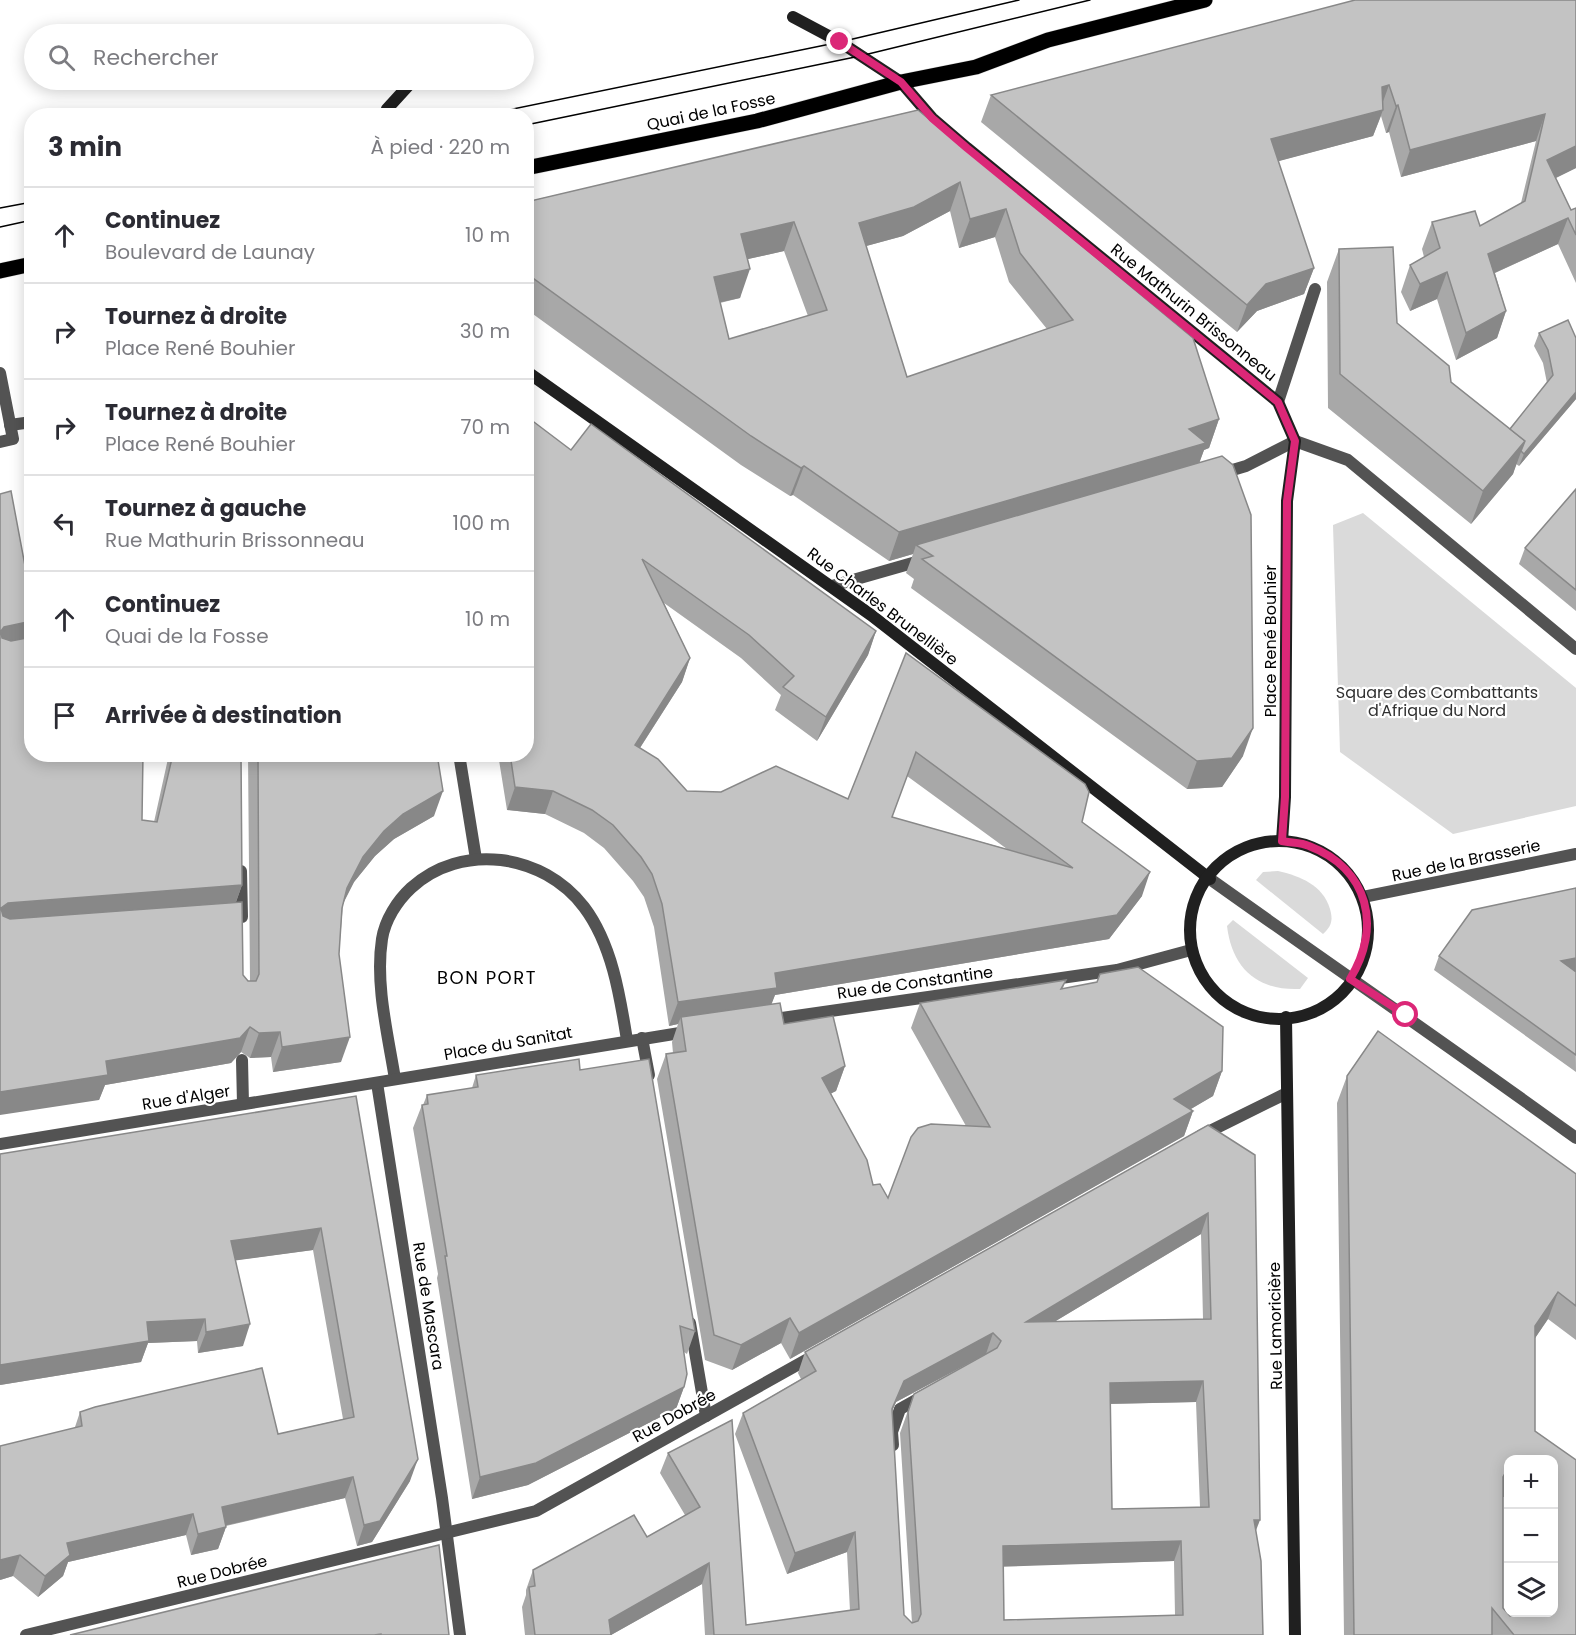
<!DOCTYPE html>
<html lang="fr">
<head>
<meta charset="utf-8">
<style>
	:root { --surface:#fff; --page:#f2f2f3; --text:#2b2b33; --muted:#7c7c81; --line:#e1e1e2 }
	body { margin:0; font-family:Poppins,sans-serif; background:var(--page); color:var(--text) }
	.controls { position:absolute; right:18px; bottom:18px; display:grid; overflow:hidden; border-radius:12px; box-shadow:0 3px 15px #0003 }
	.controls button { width:54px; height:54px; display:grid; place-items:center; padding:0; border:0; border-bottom:2px solid var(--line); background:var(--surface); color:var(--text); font:30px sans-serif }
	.stop { position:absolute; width:18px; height:18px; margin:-14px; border:4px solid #db2777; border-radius:50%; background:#fff }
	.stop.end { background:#db2777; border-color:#fff; box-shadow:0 2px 6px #0008 }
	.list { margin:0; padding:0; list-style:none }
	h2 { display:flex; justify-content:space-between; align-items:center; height:78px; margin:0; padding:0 24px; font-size:26px }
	h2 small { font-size:20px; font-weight:400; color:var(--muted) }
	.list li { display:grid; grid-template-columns:39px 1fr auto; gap:18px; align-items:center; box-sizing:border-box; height:96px; padding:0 24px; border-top:2px solid var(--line) }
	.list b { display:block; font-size:22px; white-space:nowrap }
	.list p { margin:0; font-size:20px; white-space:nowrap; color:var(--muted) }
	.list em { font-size:20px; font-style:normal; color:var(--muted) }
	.icon { flex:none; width:33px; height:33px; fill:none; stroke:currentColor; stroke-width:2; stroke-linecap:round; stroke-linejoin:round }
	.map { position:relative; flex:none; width:1576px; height:1635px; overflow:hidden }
	.search { position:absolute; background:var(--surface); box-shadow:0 3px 15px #0003; left:24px; top:24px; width:510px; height:66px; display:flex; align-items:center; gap:15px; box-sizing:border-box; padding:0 21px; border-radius:33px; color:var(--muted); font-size:22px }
	.panel { position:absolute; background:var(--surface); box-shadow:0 3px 15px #0003; left:24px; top:108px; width:510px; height:654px; border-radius:24px }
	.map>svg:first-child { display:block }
</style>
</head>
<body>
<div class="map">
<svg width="1576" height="1635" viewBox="0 0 1576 1635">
	<rect width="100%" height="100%" fill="#fff"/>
	<g fill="#dadada">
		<path d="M1363,513L1576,688V806L1453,834L1340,752L1333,525Z"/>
		<path d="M1278,871C1300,876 1323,885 1330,909C1333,920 1332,926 1323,934L1256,880L1263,872Z"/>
		<path d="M1233,920L1308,978L1300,989C1257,991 1232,968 1227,926Z"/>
	</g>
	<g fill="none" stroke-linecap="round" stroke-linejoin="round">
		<defs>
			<g id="primary">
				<path d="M526,168L757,121L901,82L976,67L1048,40L1205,0"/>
				<path d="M0,271L32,264"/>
			</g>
		</defs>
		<use href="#primary" stroke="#dbdbdb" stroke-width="16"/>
		<path stroke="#535353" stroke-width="12" d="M1278,402L1315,289"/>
		<g stroke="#535353" stroke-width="12">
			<path d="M0,373L13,439L0,442"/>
			<path d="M10,425L32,422"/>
		</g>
		<g stroke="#535353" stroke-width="12">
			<path d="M1219,474L1246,466L1295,441L1348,460L1576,649"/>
			<path d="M832,586L923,560"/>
			<path d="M459,754L476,859"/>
			<path d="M241,871L242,917"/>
			<path d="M1363,897L1576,854"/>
			<path d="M768,1020L1117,970L1191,950"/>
			<path d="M642,1038L649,1075"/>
			<path d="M242,1060L243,1104"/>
			<path d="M395,1079C388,1035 375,984 382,939C385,920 397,901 411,888C461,842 543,853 584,907C612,944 620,996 627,1040"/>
			<path d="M377,1083L442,1498L460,1635"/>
			<path d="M1200,1136L1287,1093"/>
			<path d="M0,1144L692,1031"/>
			<path d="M690,1323L706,1416"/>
			<path d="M893,1445L892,1432L900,1409L925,1395"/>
			<path d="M26,1635L536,1511L815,1355"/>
		</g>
		<path stroke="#535353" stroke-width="12" d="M1210,879C1332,966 1455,1050 1576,1138"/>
		<g stroke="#202020" stroke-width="12">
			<path d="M793,17L840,42L901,82L932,118L967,148L1278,402L1295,441L1287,501L1285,797L1282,841"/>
			<path d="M385,116L387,109L408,86"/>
			<path d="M526,371L871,615L1210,879"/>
			<circle cx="1279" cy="930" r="89"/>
			<path d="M1286,1017L1295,1635"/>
		</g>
		<use href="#primary" stroke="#000" stroke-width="15"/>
		<g stroke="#000" stroke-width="1.5">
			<path d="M479,116L840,42L1019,0"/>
			<path d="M526,125L860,56L1090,0"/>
			<path d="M0,208L32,202"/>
			<path d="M0,227L32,220"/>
		</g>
	</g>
	<g fill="#a8a8a8" fill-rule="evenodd">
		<path d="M1576,0V168L1556,178L1571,210L1576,208V283L1558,244L1495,273L1506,311L1497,338L1456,360L1437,299L1410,311L1401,292L1410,265L1424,257L1422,249L1432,222L1480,226L1521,203L1536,141L1401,177L1389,132L1386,133L1381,116L1373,136L1278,161L1314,268L1304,294L1257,311L1237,332L981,122L991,95Z"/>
		<path d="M918,110L1219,419L1209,448L1204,450L1199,463L1243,756L1222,787L1187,789L911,588L914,579L906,573L913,554L889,561L793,495L790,496L741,465L526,309V202ZM950,211L959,248L995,237L1009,282L1047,329L907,377L866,246L903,236ZM784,251L808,316L729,339L720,303L740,298L748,259Z"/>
		<path d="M1339,249L1397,323L1451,382L1510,429L1547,383L1543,363L1534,346L1539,333L1576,338V399L1519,466L1516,464L1513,474L1471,524L1328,408L1327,282Z"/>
		<path d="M571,450L876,631L868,655L817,741L775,710L781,695L741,658L664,603L690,658L682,682L640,748L687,791L848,799L906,653L1082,822L1142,896L1109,939L775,995L771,1004L784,1024L845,1066L836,1091L831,1093L873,1185L888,1198L966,1126L911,1028L920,1003L1066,980L1063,988L1222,1071L1213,1096L1191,1109L1193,1111L1184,1136L790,1359L781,1343L732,1370L705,1360L657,1079L666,1054L673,1053L672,1042L678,1024L669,1026L654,927L644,897L633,881L604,848L584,833L545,814L507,810L498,754H526ZM907,776L1007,849L892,817Z"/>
		<path d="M1576,489V611L1519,564L1525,548Z"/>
		<path d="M0,494L32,603V629L28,638L142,820L154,822L169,754H241L242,885L236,902L243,975L248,981H250L248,754H437L434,816L394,839L375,856L354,882L343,904L339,954L341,1062L273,1072L271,1057L250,1058L241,1052L231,1063L105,1085L99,1100Z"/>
		<path d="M1576,888L1575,971L1576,1072L1434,970L1439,956Z"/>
		<path d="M1378,1031L1576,1174V1340L1548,1319L1535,1338V1431L1576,1460V1635H1344L1337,1103L1347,1076ZM1509,1460H1554V1612H1509V1615L1503,1608V1497H1506L1509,1503Z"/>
		<path d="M580,1070L695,1331L687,1354L684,1352V1387L676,1409L528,1485L472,1499L437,1278L438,1274L413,1128L422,1105H423L427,1095L472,1088L476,1075Z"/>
		<path d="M356,1096L410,1481L372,1542L357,1546L345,1498L226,1526V1527L218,1549L191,1555L186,1535L68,1562L63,1576L38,1597L13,1576L0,1580L75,1427L80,1412L278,1434L343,1419L313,1250L236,1260L243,1346L198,1353L197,1341L148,1343L141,1362L0,1385Z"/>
		<path d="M1208,1125L1256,1531L1263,1635H705L702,1584L611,1635H525L522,1607L526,1595V1590L533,1570L647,1537L685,1515L660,1473L668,1453L732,1420L746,1625L850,1611L847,1552L787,1574L735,1434L743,1413L801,1379L798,1373L805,1352ZM1201,1234L1203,1319L1054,1322ZM986,1354L914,1394L900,1433L912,1623L904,1615L892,1411L896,1402ZM1196,1402L1200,1507L1112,1509L1110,1404ZM1174,1561L1175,1615L1004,1620L1003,1566Z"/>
	</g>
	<g fill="#888">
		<path d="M1389,85L1380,110H1383L1373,136L1261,166L1271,139L1382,87Z"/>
		<path d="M1398,105L1389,132L1386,133L1396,106Z"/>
		<path d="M1545,114L1536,141L1401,177L1410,150Z"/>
		<path d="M1576,146V168L1537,187L1547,160Z"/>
		<path d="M960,182L950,211L903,236L848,251L859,223Z"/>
		<path d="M1006,209L995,237L959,248L970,219Z"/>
		<path d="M1568,218L1558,244L1479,280L1488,254Z"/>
		<path d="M794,222L784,251L730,263L741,234Z"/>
		<path d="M1314,268L1304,294L1257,311L1237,332L1247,305L1266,284Z"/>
		<path d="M750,269L740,298L703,306L714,277Z"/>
		<path d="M1447,272L1437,299L1410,311L1420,284Z"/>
		<path d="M1506,311L1497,338L1456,360L1466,333Z"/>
		<path d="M1576,392V399L1519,466L1524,454Z"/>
		<path d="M1219,419L1209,448L1204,450L1196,472L916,545L913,554L889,561L899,532L1189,429Z"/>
		<path d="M1525,441L1513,474L1471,524L1483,491Z"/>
		<path d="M804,466L793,495L790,496L801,468Z"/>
		<path d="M32,621V629L26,645L0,650L1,631L4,627Z"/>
		<path d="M876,631L868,655L817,741L826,717Z"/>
		<path d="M690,658L682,682L627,768L635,745Z"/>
		<path d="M1253,728L1243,756L1222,787L1187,789L1197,761Z"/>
		<path d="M515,787L553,791L545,814L507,810Z"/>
		<path d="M443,791L434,816L394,839L375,856L354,882L338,913L347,888L363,857L384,831L403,814Z"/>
		<path d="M1150,872L1142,896L1109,939L775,995L769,1011L681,1017L678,1024L669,1026L678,1002L775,973Z"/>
		<path d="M242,885L233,910L0,928L1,908L8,903Z"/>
		<path d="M1576,958V971L1556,975L1561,961Z"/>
		<path d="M250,1027L241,1052L231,1063L105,1085L99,1100L0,1115V1092L106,1061Z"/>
		<path d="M280,1032L271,1057L250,1058L259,1033Z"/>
		<path d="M350,1037L341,1062L273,1072L282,1047Z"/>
		<path d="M845,1066L836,1091L813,1103L822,1078Z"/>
		<path d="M1222,1071L1213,1096L1165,1124L1174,1099Z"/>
		<path d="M1193,1111L1184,1136L790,1359L799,1333Z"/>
		<path d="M1208,1213L1201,1234L1019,1343L1026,1322Z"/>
		<path d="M321,1228L313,1250L224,1262L231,1241Z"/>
		<path d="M1558,1292L1548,1319L1525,1353L1535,1326Z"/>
		<path d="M790,1318L781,1343L732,1370L741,1345Z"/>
		<path d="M205,1319L197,1341L148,1343L141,1362L0,1385V1365L147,1322Z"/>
		<path d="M250,1324L243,1346L198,1353L206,1332Z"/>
		<path d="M993,1333L986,1354L896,1402L884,1429L904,1381Z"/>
		<path d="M1203,1381L1196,1402L1102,1404L1110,1383Z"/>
		<path d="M684,1387L676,1409L528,1485L472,1499L480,1477Z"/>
		<path d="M418,1459L410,1481L372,1542L357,1546L364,1525Z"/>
		<path d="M1507,1470H1509V1489L1506,1497H1497L1503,1477Z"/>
		<path d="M353,1477L345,1498L214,1528L222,1507Z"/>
		<path d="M193,1514L186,1535L68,1562L63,1576L38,1597L45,1576L67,1543Z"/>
		<path d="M1254,1520H1260L1252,1541Z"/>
		<path d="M226,1527L218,1549L191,1555L198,1534Z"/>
		<path d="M855,1532L847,1552L787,1574L795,1553Z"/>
		<path d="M1181,1541L1174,1561L995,1567L1003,1546Z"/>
		<path d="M20,1555L13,1576L0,1580V1560Z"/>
		<path d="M709,1563L702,1584L611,1635H604L609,1620Z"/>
	</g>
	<g fill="#c3c3c3" stroke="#888" stroke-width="1.5" fill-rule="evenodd">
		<path d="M1355,0H1576V146L1547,160L1571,210L1576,208V235L1568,218L1488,254L1506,311L1466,333L1447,272L1420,284L1410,265L1440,248L1432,222L1475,211L1480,226L1525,201L1545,114L1410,150L1398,105L1396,106L1389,85L1382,87L1383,110L1271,139L1314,268L1266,284L1247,305L991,95Z"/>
		<path d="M918,110L1193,338L1219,419L1189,429L1206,443L899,532L804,466L801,468L751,436L526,273V202ZM960,182L970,219L1006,209L1020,253L1073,320L907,377L859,223L914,207ZM794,222L827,310L729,339L714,277L750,269L741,234Z"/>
		<path d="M1393,247L1397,323L1449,366L1451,382L1525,441L1483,491L1340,374L1339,249Z"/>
		<path d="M1568,320L1576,338V392L1524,454L1521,451L1525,441L1510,429L1553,375L1548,350L1539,333Z"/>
		<path d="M526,416L571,450L591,424L876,631L826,717L783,687L794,676L749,635L642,559L690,658L635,745L658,759L687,791L721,792L776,766L848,799L906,653L1085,784L1089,792L1082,822L1150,872L1117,915L775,973L777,988L678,1002L662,904L652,874L641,857L613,825L592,810L553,791L515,787L510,754H526ZM916,752L1073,868L892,817Z"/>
		<path d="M1222,456L1233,465L1251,515L1253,728L1232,758L1197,761L922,559L933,556L916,545Z"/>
		<path d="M1576,489V590L1525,548Z"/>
		<path d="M11,491L32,603V621L4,627L1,631L2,638L11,641L32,637V754H143L142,820L157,822L173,754H241L242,885L8,903L1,908L3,916L10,919L242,902L243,975L248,981H256L259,974L258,754H437L443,791L403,814L384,831L363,857L347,888L342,908L339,954L350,1037L282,1047L280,1032L259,1033L250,1027L240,1038L106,1061L108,1075L0,1092V494Z"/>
		<path d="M1576,888V958L1561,961L1576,972V1055L1439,956L1472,910Z"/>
		<path d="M1138,967L1223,1027L1222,1071L1174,1099L1193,1111L799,1333L790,1318L741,1345L714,1335L666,1054L686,1051L681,1017L780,1003L784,1024L833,1016L845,1066L822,1078L867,1160L873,1185L880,1184L888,1198L911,1137L918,1128L931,1124L990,1127L920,1003L1066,980L1061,989L1097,982L1100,974Z"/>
		<path d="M1378,1031L1576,1174V1306L1558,1292L1535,1326V1431L1576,1460V1635H1514L1492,1608V1635H1354L1347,1076ZM1509,1460H1554V1612H1517L1515,1615L1510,1616L1503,1608V1477L1507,1470H1509Z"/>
		<path d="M579,1059L580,1070L649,1059L695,1331L680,1326L687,1374L684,1387L536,1463L480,1477L445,1256H447L422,1105L428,1104L427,1095L478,1087L476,1075Z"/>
		<path d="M356,1096L418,1459L380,1521L364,1525L353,1477L222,1507L226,1527L198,1534L193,1514L67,1543L70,1555L45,1576L20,1555L0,1560V1446L82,1426L80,1412L95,1407L262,1368L278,1434L354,1417L321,1228L231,1241L250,1324L206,1332L205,1319L147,1322L149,1341L0,1365V1154Z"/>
		<path d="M1208,1125L1255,1155L1260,1520H1254L1261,1561L1263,1635H714L709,1563L609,1620L611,1635H535L529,1587L535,1586L533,1570L634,1515L647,1537L700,1507L668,1453L732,1420L746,1625L859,1609L855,1532L795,1553L743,1413L816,1371L805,1352ZM1208,1213L1211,1319L1026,1322ZM993,1333L1001,1341L997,1348L914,1394L908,1412L921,1614L918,1621L912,1623L904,1615L892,1409L904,1381ZM1203,1381L1209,1507L1112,1509L1110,1383ZM1181,1541L1183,1615L1004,1620L1003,1546Z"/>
		<path d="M439,1545L449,1635H381V1634L374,1635H70Z"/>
	</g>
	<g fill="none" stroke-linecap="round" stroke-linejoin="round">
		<path stroke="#db2777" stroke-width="8" d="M840,42L901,82L932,118L967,148L1278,402L1295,441L1287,501L1285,797L1282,841C1291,843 1301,842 1309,846C1369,869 1382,927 1350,979L1406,1015"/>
	</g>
	<g text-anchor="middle" stroke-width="4.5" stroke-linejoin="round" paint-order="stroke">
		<g font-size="16" fill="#000" stroke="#fff">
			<text transform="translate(711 111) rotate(-12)" y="6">Quai de la Fosse</text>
			<text transform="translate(1194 312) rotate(39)" y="6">Rue Mathurin Brissonneau</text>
			<text transform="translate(883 606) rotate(37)" y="6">Rue Charles Brunellière</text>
			<text transform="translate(1270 641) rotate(-90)" y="6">Place René Bouhier</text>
			<text transform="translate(1466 860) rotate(-12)" y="6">Rue de la Brasserie</text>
			<text transform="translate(915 982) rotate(-8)" y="6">Rue de Constantine</text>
			<text transform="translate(508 1043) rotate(-10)" y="6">Place du Sanitat</text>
			<text transform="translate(186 1097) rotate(-9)" y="6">Rue d'Alger</text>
			<text transform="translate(429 1306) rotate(81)" y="6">Rue de Mascara</text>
			<text transform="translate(1275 1326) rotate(-91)" y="6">Rue Lamoricière</text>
			<text transform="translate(674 1415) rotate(-29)" y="6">Rue Dobrée</text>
			<text transform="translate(222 1571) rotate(-14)" y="6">Rue Dobrée</text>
		</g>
		<g font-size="16" fill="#313131" stroke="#fff">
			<text x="1437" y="698">Square des Combattants<tspan x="1437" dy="18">d'Afrique du Nord</tspan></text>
		</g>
		<g font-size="18" letter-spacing="1.5" fill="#000" stroke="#fff">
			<text x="487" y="984">BON PORT</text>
		</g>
	</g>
</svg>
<div class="controls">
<button>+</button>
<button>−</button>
<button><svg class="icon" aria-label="layers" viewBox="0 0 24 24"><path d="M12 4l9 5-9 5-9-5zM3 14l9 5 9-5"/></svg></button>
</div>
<div class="stop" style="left:1406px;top:1015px"></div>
<div class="stop end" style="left:840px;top:42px"></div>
<div class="search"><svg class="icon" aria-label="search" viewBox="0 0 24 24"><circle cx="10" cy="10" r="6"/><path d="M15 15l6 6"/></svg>Rechercher</div>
<section class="panel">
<h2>3 min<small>À pied · 220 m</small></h2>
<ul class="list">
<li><svg class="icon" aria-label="ahead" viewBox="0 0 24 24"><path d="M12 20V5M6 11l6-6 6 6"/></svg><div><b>Continuez</b><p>Boulevard de Launay</p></div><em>10 m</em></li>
<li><svg class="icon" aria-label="right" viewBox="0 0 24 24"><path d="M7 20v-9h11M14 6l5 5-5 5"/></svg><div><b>Tournez à droite</b><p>Place René Bouhier</p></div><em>30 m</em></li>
<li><svg class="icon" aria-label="right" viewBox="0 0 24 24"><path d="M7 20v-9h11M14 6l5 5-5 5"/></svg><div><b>Tournez à droite</b><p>Place René Bouhier</p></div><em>70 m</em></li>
<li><svg class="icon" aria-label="left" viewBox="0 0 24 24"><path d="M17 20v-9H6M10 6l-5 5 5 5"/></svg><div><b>Tournez à gauche</b><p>Rue Mathurin Brissonneau</p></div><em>100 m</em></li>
<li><svg class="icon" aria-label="ahead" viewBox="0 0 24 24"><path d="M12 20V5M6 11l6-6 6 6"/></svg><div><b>Continuez</b><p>Quai de la Fosse</p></div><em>10 m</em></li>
<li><svg class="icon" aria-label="arrive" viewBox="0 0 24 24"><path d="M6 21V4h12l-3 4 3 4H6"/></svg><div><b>Arrivée à destination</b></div></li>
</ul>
</section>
</div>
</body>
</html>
